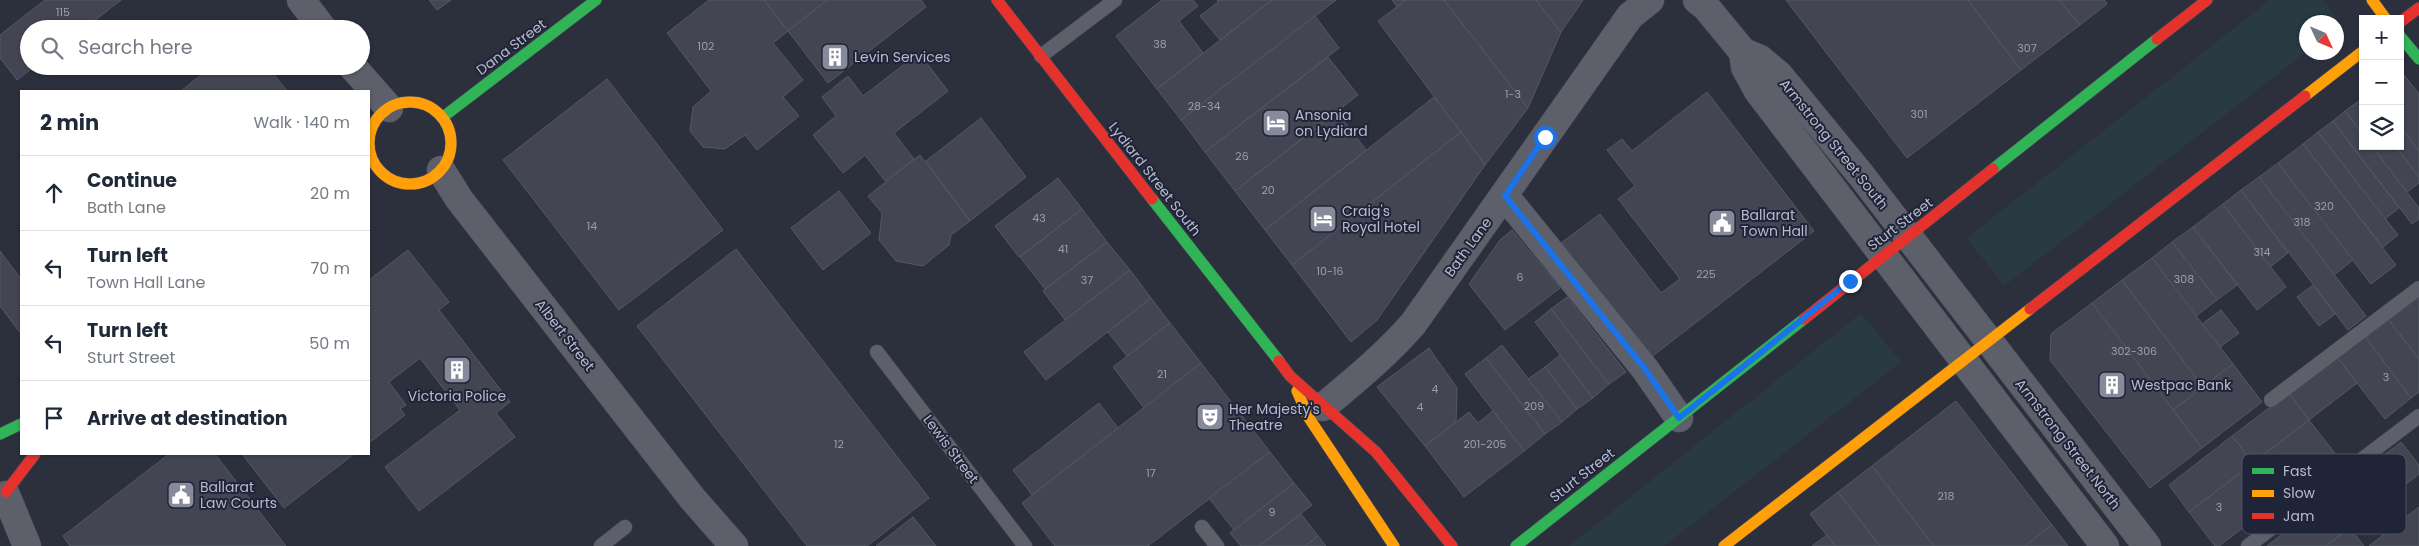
<!DOCTYPE html>
<html lang="en">
<head>
<meta charset="utf-8">
<style>
	:root { --surface:#fff; --page:#f6f6f7; --text:#1f2937; --muted:#747a83; --line:#e0e1e3 }
	body { margin:0; font-family:Poppins,sans-serif; background:var(--page); color:var(--text) }
	.controls { position:absolute; right:15px; top:15px; display:grid; overflow:hidden; border-radius:0px; box-shadow:0 1px 4px #0004 }
	.controls button { width:45px; height:45px; display:grid; place-items:center; padding:0; border:0; border-bottom:1px solid var(--line); background:var(--surface); color:var(--text); font:25px sans-serif }
	.compass { position:absolute; left:2299px; top:15px; width:45px; height:45px; border-radius:50%; background:var(--surface); box-shadow:0 1px 4px #0004; rotate:134deg }
	.stop { position:absolute; width:15px; height:15px; margin:-11px; border:4px solid #1a73e8; border-radius:50%; background:#fff }
	.stop.end { background:#1a73e8; border-color:#fff; box-shadow:0 1px 5px #0008 }
	.list { margin:0; padding:0; list-style:none }
	h2 { display:flex; justify-content:space-between; align-items:center; height:65px; margin:0; padding:0 20px; font-size:21px }
	h2 small { font-size:16px; font-weight:400; color:var(--muted) }
	.list li { display:grid; grid-template-columns:32px 1fr auto; gap:15px; align-items:center; box-sizing:border-box; height:75px; padding:0 20px; border-top:1px solid var(--line) }
	.list b { display:block; font-size:19px; white-space:nowrap }
	.list p { margin:0; font-size:16px; white-space:nowrap; color:var(--muted) }
	.list em { font-size:16px; font-style:normal; color:var(--muted) }
	.icon { flex:none; width:28px; height:28px; fill:none; stroke:currentColor; stroke-width:2; stroke-linecap:round; stroke-linejoin:round }
	.map { position:relative; flex:none; width:2419px; height:546px; overflow:hidden }
	.search { position:absolute; background:var(--surface); box-shadow:0 1px 4px #0004; left:20px; top:20px; width:350px; height:55px; display:flex; align-items:center; gap:12px; box-sizing:border-box; padding:0 18px; border-radius:28px; color:var(--muted); font-size:19px }
	.panel { position:absolute; background:var(--surface); box-shadow:0 1px 4px #0004; left:20px; top:90px; width:350px; height:365px; border-radius:0px }
	.map>svg:first-child { display:block }
</style>
</head>
<body>
<div class="map">
<svg width="2419" height="546" viewBox="0 0 2419 546">
	<rect width="100%" height="100%" fill="#2c303d"/>
	<g fill="#293a43">
		<path d="M2270,0H2323L2342,25L2337,29L2336,22H2306V52L2004,286L1967,238Z"/>
		<path d="M1861,313L1901,362L1664,546H1569Z"/>
	</g>
	<g fill="#434652" stroke="#555864">
		<path d="M45,0H121L84,29H29V66H35L17,80L0,58V35Z"/>
		<path d="M429,0H451L437,10Z"/>
		<path d="M709,0H764L788,31L773,43L803,80L783,97L799,116L757,150L745,135L725,149L703,147L690,131L693,107L711,91L667,33Z"/>
		<path d="M764,0H827L788,31Z"/>
		<path d="M827,0H921L926,7L828,83L788,31Z"/>
		<path d="M1162,0H1193L1198,6L1179,21L1203,53L1157,89L1116,36Z"/>
		<path d="M1217,0H1272L1220,40L1200,16L1218,2Z"/>
		<path d="M1272,0H1336L1181,120L1157,89Z"/>
		<path d="M1392,0H1406L1397,7Z"/>
		<path d="M1406,0H1444L1528,108L1485,165L1378,21Z"/>
		<path d="M1444,0H1536L1561,32L1528,108Z"/>
		<path d="M1536,0H1583L1561,32Z"/>
		<path d="M1786,0H1968L2021,70L1907,158Z"/>
		<path d="M1968,0H2059L2080,25L2021,70Z"/>
		<path d="M2059,0H2104L2107,4L2080,25Z"/>
		<path d="M1315,16L1339,48L1205,152L1181,120Z"/>
		<path d="M919,53L948,91L894,133L914,159L885,181L865,155L843,173L813,135L836,116L822,97L848,76L863,96Z"/>
		<path d="M1328,57L1358,95L1235,191L1205,152Z"/>
		<path d="M212,66H267L287,91H181Z"/>
		<path d="M2400,70L2419,94V151L2400,126Z"/>
		<path d="M607,79L723,230L619,310L503,160Z"/>
		<path d="M1707,92L1814,231L1650,358L1561,243L1600,214L1661,293L1680,279L1618,199L1635,186L1607,150L1622,139L1632,151Z"/>
		<path d="M1434,97L1461,132L1292,265L1265,230Z"/>
		<path d="M2360,100L2363,104V135L2345,111Z"/>
		<path d="M2345,111L2363,135V146H2372L2419,208V219L2412,224L2333,121Z"/>
		<path d="M1337,112L1366,150L1265,230L1235,191Z"/>
		<path d="M981,118L1026,177L970,221L926,161Z"/>
		<path d="M2333,121L2399,208L2385,219L2318,132Z"/>
		<path d="M2400,126L2419,151V177L2395,146H2400Z"/>
		<path d="M1461,132L1485,165L1377,320L1351,342L1292,265Z"/>
		<path d="M2318,132L2398,235L2383,247L2303,144Z"/>
		<path d="M2303,144L2396,265L2371,284L2278,163Z"/>
		<path d="M2372,146H2395L2419,177V183L2407,192Z"/>
		<path d="M920,155L970,221L951,235L949,245L923,266L896,261L879,240L882,213L868,196Z"/>
		<path d="M2278,163L2353,260L2334,275L2259,177Z"/>
		<path d="M2259,177L2366,316L2348,330L2241,190Z"/>
		<path d="M1058,178L1082,209L1019,257L995,226Z"/>
		<path d="M2241,190L2288,253L2270,267L2223,204Z"/>
		<path d="M839,191L871,233L823,270L791,228Z"/>
		<path d="M2223,204L2286,287L2257,310L2193,227Z"/>
		<path d="M1082,209L1107,242L1045,289L1020,257Z"/>
		<path d="M2193,227L2237,285L2217,300L2172,242Z"/>
		<path d="M1512,230L1560,288L1505,330L1469,284L1500,240Z"/>
		<path d="M1107,242L1130,270L1065,320L1043,291Z"/>
		<path d="M2172,242L2217,300L2196,316L2152,258Z"/>
		<path d="M736,249L929,498L867,546H807L637,326Z"/>
		<path d="M408,250L449,302L439,310L510,402L496,413L515,437L419,511L385,467L460,410L420,358L389,382L406,405L400,409L405,415L369,443V280Z"/>
		<path d="M0,251L21,279V334L0,306Z"/>
		<path d="M2152,258L2233,364L2203,387L2122,280Z"/>
		<path d="M1130,270L1151,298L1046,380L1024,352Z"/>
		<path d="M2122,280L2203,387L2173,410L2092,303Z"/>
		<path d="M2313,285L2335,314L2319,326L2297,297Z"/>
		<path d="M2419,293V359L2387,318Z"/>
		<path d="M1567,297L1626,372L1609,384L1551,309Z"/>
		<path d="M1151,298L1170,323L1127,356L1108,332Z"/>
		<path d="M2092,303L2202,448L2150,488L2050,360L2051,334Z"/>
		<path d="M1551,309L1609,384L1593,398L1535,322Z"/>
		<path d="M2221,310L2239,333L2220,347L2202,324Z"/>
		<path d="M2387,318L2419,359V392L2411,398L2364,335Z"/>
		<path d="M1170,323L1201,363L1144,408L1113,367Z"/>
		<path d="M2364,335L2411,398L2385,419L2336,356Z"/>
		<path d="M1502,345L1562,422L1545,434L1486,358Z"/>
		<path d="M1429,348L1457,388L1456,422L1425,446L1377,387Z"/>
		<path d="M1560,355L1593,398L1577,409L1545,367Z"/>
		<path d="M2336,356L2357,383L2309,420L2289,393Z"/>
		<path d="M1486,358L1545,434L1524,451L1465,374Z"/>
		<path d="M1201,363L1270,452L1148,546H1055L1022,503Z"/>
		<path d="M2233,364L2262,402L2202,448L2173,410Z"/>
		<path d="M1545,367L1577,409L1562,422L1528,379Z"/>
		<path d="M2289,393L2309,420L2253,463L2232,436Z"/>
		<path d="M1956,401L2052,525L2025,546H1934L1872,466Z"/>
		<path d="M1099,403L1118,428L1032,495L1013,470Z"/>
		<path d="M1493,411L1524,451L1464,497L1425,446L1469,412L1478,423Z"/>
		<path d="M2309,420L2337,456L2281,499L2253,463Z"/>
		<path d="M2232,436L2253,463L2189,512L2169,485Z"/>
		<path d="M2401,442L2419,465V474L2326,546H2267Z"/>
		<path d="M1270,452L1294,483L1234,530L1209,498Z"/>
		<path d="M169,454H215L286,546H70L63,536Z"/>
		<path d="M242,454H354L284,508Z"/>
		<path d="M2253,463L2281,499L2219,546H2215L2189,512Z"/>
		<path d="M1872,466L1934,546H1880L1838,492Z"/>
		<path d="M1294,483L1312,505L1259,546H1241L1230,533Z"/>
		<path d="M1838,492L1880,546H1835L1810,514Z"/>
		<path d="M2419,507V546H2369Z"/>
		<path d="M1301,514L1318,536L1305,546H1259Z"/>
		<path d="M913,517L936,546H876Z"/>
		<path d="M2052,525L2068,546H2025Z"/>
		<path d="M2350,528L2364,546H2326Z"/>
		<path d="M1827,535L1835,546H1812Z"/>
		<path d="M1318,536L1326,546H1305Z"/>
	</g>
	<g fill="none" stroke-linecap="round" stroke-linejoin="round">
		<defs>
			<g id="lane">
				<path d="M1041,56L1115,0"/>
				<path d="M877,352L1025,546"/>
				<path d="M2271,400L2419,288"/>
				<path d="M1202,527L1217,546"/>
				<path d="M601,546L625,527"/>
				<path d="M2248,546L2419,416"/>
			</g>
			<g id="street">
				<path d="M301,0L323,29"/>
				<path d="M1697,0L1706,7L1743,52L1760,59L1779,75L1861,175L2147,546"/>
				<path d="M1743,52L1745,67L1758,91L2105,546"/>
				<path d="M352,66L389,108"/>
				<path d="M441,170L459,199L692,498L734,546"/>
				<path d="M1505,196L1645,369L1679,418"/>
				<path d="M1323,407C1354,381 1386,355 1413,324L1630,16L1650,0"/>
				<path d="M6,495L27,546"/>
			</g>
			<g id="fast">
				<path d="M2400,36L2419,59"/>
				<path d="M443,117L596,0"/>
				<path d="M1993,169L2157,39"/>
				<path d="M1152,199L1279,361"/>
				<path d="M0,434L21,424"/>
				<path d="M1516,546L1804,319"/>
			</g>
			<g id="slow">
				<path d="M2372,0L2386,19"/>
				<path d="M2305,96L2363,51"/>
				<circle cx="410" cy="143" r="41"/>
				<path d="M1297,391L1309,418L1394,546"/>
				<path d="M1724,546L2030,309"/>
			</g>
			<g id="jam">
				<path d="M997,0L1152,199"/>
				<path d="M2400,22L2419,8"/>
				<path d="M2157,39L2207,0"/>
				<path d="M2030,309L2305,96"/>
				<path d="M1804,319L1993,169"/>
				<path d="M1279,361L1290,376L1376,452L1452,546"/>
				<path d="M6,492L35,454"/>
			</g>
		</defs>
		<use href="#lane" stroke="#4a4d57" stroke-width="15"/>
		<use href="#street" stroke="#4a4d57" stroke-width="29"/>
		<use href="#fast" stroke="#4a4d57" stroke-width="12"/>
		<use href="#slow" stroke="#4a4d57" stroke-width="12"/>
		<use href="#jam" stroke="#4a4d57" stroke-width="12"/>
		<use href="#lane" stroke="#5d606a" stroke-width="14"/>
		<use href="#street" stroke="#5d606a" stroke-width="28"/>
		<use href="#fast" stroke="#30b455" stroke-width="11"/>
		<use href="#slow" stroke="#ff9f0a" stroke-width="11"/>
		<use href="#jam" stroke="#e5322d" stroke-width="11"/>
	</g>
	<g fill="none" stroke-linecap="round" stroke-linejoin="round">
		<path stroke="#1a73e8" stroke-width="6" d="M1545,137L1505,196L1645,369L1679,418L1850,281"/>
	</g>
	<defs>
		<symbol id="building-square" viewBox="-11 -11 22 22"><rect x="-9" y="-9" width="18" height="18" rx="4" fill="#878a9b" stroke="#1f2438"/><path d="M-4-6H4V6H1V3H-1V6H-4ZM-2.5-4.3h1.7v1.8h-1.7ZM.8-4.3h1.7v1.8H.8ZM-2.5-1h1.7V.8h-1.7ZM.8-1h1.7V.8H.8Z" fill="#fff"/></symbol>
		<symbol id="hotel-square" viewBox="-11 -11 22 22"><rect x="-9" y="-9" width="18" height="18" rx="4" fill="#878a9b" stroke="#1f2438"/><path d="M-6-4.5h1.5V1H6V5H4.5V3h-9V5H-6ZM-4 0a1.8 1.8 0 1 1 3.6 0ZM.5 0V-2.5h3Q6-2.5 6 0Z" fill="#fff"/></symbol>
		<symbol id="civic-square" viewBox="-11 -11 22 22"><rect x="-9" y="-9" width="18" height="18" rx="4" fill="#878a9b" stroke="#1f2438"/><path d="M-.6-6.5H3V-4.5H.6V-3L4-1V1h2V6H-6V1h2V-1L-.6-3ZM-1.2 2.5V6h2.4V2.5Z" fill="#fff"/></symbol>
		<symbol id="theatre-square" viewBox="-11 -11 22 22"><rect x="-9" y="-9" width="18" height="18" rx="4" fill="#878a9b" stroke="#1f2438"/><path d="M-5-5.5Q0-4 5-5.5V0Q5 5 0 6Q-5 5-5 0ZM-3.3-2.5H-1v1.5H-3.3ZM1-2.5H3.3v1.5H1ZM-2.8 1Q0 5.5 2.8 1Z" fill="#fff"/></symbol>
	</defs>
	<g fill-rule="evenodd">
		<use href="#building-square" x="819" y="41" width="32" height="32"/>
		<use href="#hotel-square" x="1260" y="107" width="32" height="32"/>
		<use href="#hotel-square" x="1307" y="203" width="32" height="32"/>
		<use href="#civic-square" x="1706" y="207" width="32" height="32"/>
		<use href="#building-square" x="441" y="354" width="32" height="32"/>
		<use href="#building-square" x="2096" y="369" width="32" height="32"/>
		<use href="#theatre-square" x="1194" y="401" width="32" height="32"/>
		<use href="#civic-square" x="165" y="479" width="32" height="32"/>
	</g>
	<g text-anchor="middle" stroke-width="4" stroke-linejoin="round" paint-order="stroke">
		<g font-size="11" fill="#9b9eae">
			<text x="63" y="16">115</text>
			<text x="1160" y="48">38</text>
			<text x="706" y="50">102</text>
			<text x="2027" y="52">307</text>
			<text x="1513" y="98">1-3</text>
			<text x="1204" y="110">28-34</text>
			<text x="1919" y="118">301</text>
			<text x="1242" y="160">26</text>
			<text x="1268" y="194">20</text>
			<text x="2324" y="210">320</text>
			<text x="1039" y="222">43</text>
			<text x="2302" y="226">318</text>
			<text x="592" y="230">14</text>
			<text x="1063" y="253">41</text>
			<text x="2262" y="256">314</text>
			<text x="1330" y="275">10-16</text>
			<text x="1706" y="278">225</text>
			<text x="1520" y="281">6</text>
			<text x="2184" y="283">308</text>
			<text x="1087" y="284">37</text>
			<text x="2134" y="355">302-306</text>
			<text x="1162" y="378">21</text>
			<text x="2386" y="381">3</text>
			<text x="1435" y="393">4</text>
			<text x="1534" y="410">209</text>
			<text x="1420" y="411">4</text>
			<text x="839" y="448">12</text>
			<text x="1485" y="448">201-205</text>
			<text x="1151" y="477">17</text>
			<text x="1946" y="500">218</text>
			<text x="2219" y="511">3</text>
			<text x="1272" y="516">9</text>
		</g>
		<g font-size="14" fill="#b8bbcd" stroke="#1f2438">
			<text transform="translate(511 47) rotate(-37)" y="5">Dana Street</text>
			<text transform="translate(1834 144) rotate(51)" y="5">Armstrong Street South</text>
			<text transform="translate(1155 179) rotate(52)" y="5">Lydiard Street South</text>
			<text transform="translate(1900 224) rotate(-37)" y="5">Sturt Street</text>
			<text transform="translate(1468 247) rotate(-54)" y="5">Bath Lane</text>
			<text transform="translate(565 335) rotate(52)" y="5">Albert Street</text>
			<text transform="translate(2068 444) rotate(52)" y="5">Armstrong Street North</text>
			<text transform="translate(951 449) rotate(53)" y="5">Lewis Street</text>
			<text transform="translate(1582 475) rotate(-38)" y="5">Sturt Street</text>
		</g>
		<g font-size="14" fill="#b8bbcd" stroke="#1f2438" text-anchor="start">
			<text x="854" y="62">Levin Services</text>
			<text x="1295" y="120">Ansonia<tspan x="1295" dy="16">on Lydiard</tspan></text>
			<text x="1342" y="216">Craig's<tspan x="1342" dy="16">Royal Hotel</tspan></text>
			<text x="1741" y="220">Ballarat<tspan x="1741" dy="16">Town Hall</tspan></text>
			<text x="2131" y="390">Westpac Bank</text>
			<text x="457" y="401" text-anchor="middle">Victoria Police</text>
			<text x="1229" y="414">Her Majesty's<tspan x="1229" dy="16">Theatre</tspan></text>
			<text x="200" y="492">Ballarat<tspan x="200" dy="16">Law Courts</tspan></text>
		</g>
	</g>
	<rect x="2242" y="454" width="164" height="80" rx="8" fill="#1f2438" stroke="#4d5165" stroke-width="1"/>
	<rect x="2252" y="468" width="22" height="6" fill="#30b455"/>
	<rect x="2252" y="490" width="22" height="7" fill="#ff9f0a"/>
	<rect x="2252" y="513" width="22" height="6" fill="#e5322d"/>
	<g font-size="14" fill="#b8bbcd">
		<text x="2283" y="476">Fast</text>
		<text x="2283" y="498">Slow</text>
		<text x="2283" y="521">Jam</text>
	</g>
</svg>
<div class="controls">
<button>+</button>
<button>−</button>
<button><svg class="icon" aria-label="layers" viewBox="0 0 24 24"><path d="M12 4l9 5-9 5-9-5zM3 14l9 5 9-5"/></svg></button>
</div>
<svg class="compass" viewBox="-18 -18 36 36"><path d="M0-13l5 13h-10z" fill="#e53935"/><path d="M0 13l5-13h-10z" fill="#747a83"/></svg>
<div class="stop" style="left:1545px;top:137px"></div>
<div class="stop end" style="left:1850px;top:281px"></div>
<div class="search"><svg class="icon" aria-label="search" viewBox="0 0 24 24"><circle cx="10" cy="10" r="6"/><path d="M15 15l6 6"/></svg>Search here</div>
<section class="panel">
<h2>2 min<small>Walk · 140 m</small></h2>
<ul class="list">
<li><svg class="icon" aria-label="ahead" viewBox="0 0 24 24"><path d="M12 20V5M6 11l6-6 6 6"/></svg><div><b>Continue</b><p>Bath Lane</p></div><em>20 m</em></li>
<li><svg class="icon" aria-label="left" viewBox="0 0 24 24"><path d="M17 20v-9H6M10 6l-5 5 5 5"/></svg><div><b>Turn left</b><p>Town Hall Lane</p></div><em>70 m</em></li>
<li><svg class="icon" aria-label="left" viewBox="0 0 24 24"><path d="M17 20v-9H6M10 6l-5 5 5 5"/></svg><div><b>Turn left</b><p>Sturt Street</p></div><em>50 m</em></li>
<li><svg class="icon" aria-label="arrive" viewBox="0 0 24 24"><path d="M6 21V4h12l-3 4 3 4H6"/></svg><div><b>Arrive at destination</b></div></li>
</ul>
</section>
</div>
</body>
</html>
